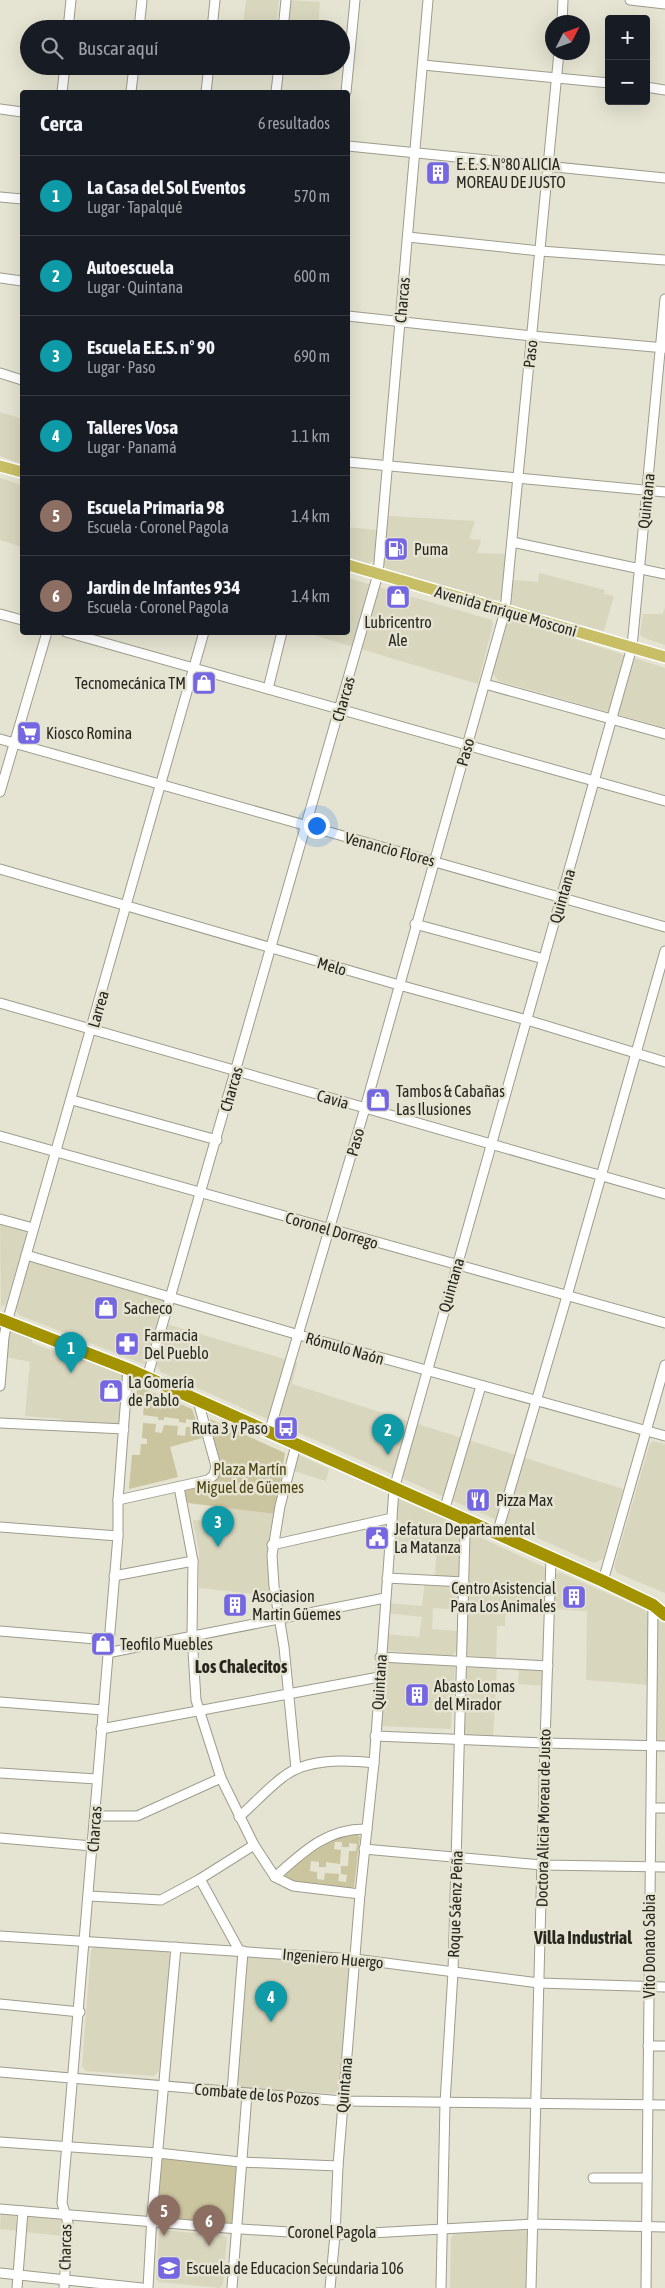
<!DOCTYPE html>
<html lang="es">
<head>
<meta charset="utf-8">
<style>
	:root { --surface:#171b24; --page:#242831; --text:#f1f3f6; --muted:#9ea1a6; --line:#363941; --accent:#7567e2 }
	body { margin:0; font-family:"Asap Condensed",sans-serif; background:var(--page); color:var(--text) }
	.controls { position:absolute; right:15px; top:15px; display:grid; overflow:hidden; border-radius:5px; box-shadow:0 5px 20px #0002 }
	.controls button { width:45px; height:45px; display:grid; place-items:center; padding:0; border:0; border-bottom:1px solid var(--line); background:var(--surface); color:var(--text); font:25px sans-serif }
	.compass { position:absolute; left:545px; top:15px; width:45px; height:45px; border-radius:50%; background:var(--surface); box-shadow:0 5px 20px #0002; rotate:48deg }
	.you { position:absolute; left:316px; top:825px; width:18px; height:18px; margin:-12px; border:4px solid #fff; border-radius:50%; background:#1a73e8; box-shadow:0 0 0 8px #1a73e833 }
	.badge { display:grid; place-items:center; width:32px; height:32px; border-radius:50%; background:var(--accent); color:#fff; font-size:16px; font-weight:700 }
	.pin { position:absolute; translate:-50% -41px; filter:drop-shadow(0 1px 2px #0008) }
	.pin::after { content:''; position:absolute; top:26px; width:18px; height:15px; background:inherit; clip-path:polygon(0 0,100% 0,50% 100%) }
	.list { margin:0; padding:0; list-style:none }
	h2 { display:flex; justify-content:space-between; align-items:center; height:65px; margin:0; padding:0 20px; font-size:21px }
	h2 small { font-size:16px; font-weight:400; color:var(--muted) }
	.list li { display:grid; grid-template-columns:32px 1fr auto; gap:15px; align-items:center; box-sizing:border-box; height:80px; padding:0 20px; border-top:1px solid var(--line) }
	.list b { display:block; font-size:19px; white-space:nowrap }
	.list p { margin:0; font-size:16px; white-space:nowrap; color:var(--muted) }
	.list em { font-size:16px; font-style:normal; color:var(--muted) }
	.icon { flex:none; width:28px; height:28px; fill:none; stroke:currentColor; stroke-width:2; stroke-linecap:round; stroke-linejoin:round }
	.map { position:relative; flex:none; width:665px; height:2288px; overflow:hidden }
	.search { position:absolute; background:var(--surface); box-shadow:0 5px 20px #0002; left:20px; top:20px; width:330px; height:55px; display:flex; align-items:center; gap:12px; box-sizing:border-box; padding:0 18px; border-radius:28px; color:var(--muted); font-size:19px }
	.panel { position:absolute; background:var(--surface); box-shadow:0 5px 20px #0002; left:20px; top:90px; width:330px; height:545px; border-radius:5px }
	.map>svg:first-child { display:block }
</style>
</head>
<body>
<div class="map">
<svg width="665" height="2288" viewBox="0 0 665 2288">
	<rect width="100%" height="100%" fill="#e5e3d1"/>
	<g fill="#d9d6be">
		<path d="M246,0H279L276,28L243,25Z"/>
		<path d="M288,0L320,2L318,29H285Z"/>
		<path d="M0,412L22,419V464L0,456Z"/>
		<path d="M0,478L22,485V547L0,540Z"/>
		<path d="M348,509V514H351L348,527L377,530L375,560L367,565L348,559Z"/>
		<path d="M389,516L475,521L469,539L481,540L477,553L508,554L502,599L495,601L388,570L382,563Z"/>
		<path d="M539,573L605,590L604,594L614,596L604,631L519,608L512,604L510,601L513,580L538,582Z"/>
		<path d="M348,578L492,620L493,624L478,684L307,633L348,632Z"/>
		<path d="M665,607V645L642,637L640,634L643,614H663Z"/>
		<path d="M513,619L665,668V728L498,681L492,672L505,624Z"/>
		<path d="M0,1222L24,1230L27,1234L6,1304L1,1307Z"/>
		<path d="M28,1259L165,1299L167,1303L147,1363L143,1364L19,1315L14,1307Z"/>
		<path d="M167,1324L297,1363L292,1384L623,1489L603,1559L594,1563L161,1372L156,1365Z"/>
		<path d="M10,1331L32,1339V1343L67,1356V1353L121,1373L124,1375L121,1424L119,1425L61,1423V1419L25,1416L30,1362L6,1357Z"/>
		<path d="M654,1441L665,1444V1593L617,1573L614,1567L650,1443Z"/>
		<path d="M299,1455L329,1469L326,1481L291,1470L296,1456Z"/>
		<path d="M399,1499L457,1524L462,1529L459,1576H435L437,1544L393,1541L397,1500Z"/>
		<path d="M215,1506L275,1514L268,1546L271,1596L199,1588V1552L193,1520L213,1521Z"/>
		<path d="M473,1534L546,1568V1603L506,1602L505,1626H497L496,1659L466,1655L468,1538Z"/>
		<path d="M559,1572L643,1609L649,1615L650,1685L586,1680L587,1611L553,1609L554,1575Z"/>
		<path d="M425,1582L456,1586L459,1588V1610L433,1608L432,1629L458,1631L457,1651L451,1656L390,1651L384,1647L385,1634L419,1637L422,1617L386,1613L387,1603L422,1606Z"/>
		<path d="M660,1617L665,1619V1743L659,1742L656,1737L655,1621Z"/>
		<path d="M384,1660L453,1664L455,1666L451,1729L380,1726Z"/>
		<path d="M464,1665L497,1666L493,1739L463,1736Z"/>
		<path d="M519,1669L541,1671L544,1673V1686L518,1684Z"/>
		<path d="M94,1947L168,1952L171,1957L159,2071L154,2076L86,2071L82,2066L91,1950Z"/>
		<path d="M249,1955L344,1963L350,1966L340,2094L243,2088L239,2085L237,2078L246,1959Z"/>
		<path d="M1,2212L16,2216L17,2231L0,2229Z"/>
		<path d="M27,2214L61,2217L64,2220L63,2236L24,2232Z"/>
		<path d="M524,2228L528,2233L527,2288H450L451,2238L455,2233Z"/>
		<path d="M163,2230L224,2236L227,2238L223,2284L220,2288L159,2282L156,2279L159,2232Z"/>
	</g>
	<g fill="#cac59e" fill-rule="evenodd">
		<path d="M137,1386L192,1409L202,1438L170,1447L178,1477L129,1489L132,1455H140L141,1444H147V1439L142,1438L143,1423L156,1424L155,1432L162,1433L164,1425L178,1426L177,1435L185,1436L186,1427H193V1420L186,1419V1423L179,1422V1419L164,1417V1420H158V1417L143,1415L144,1406H135Z"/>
		<path d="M210,1419L285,1453L275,1514L188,1503L184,1494L187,1488L214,1481L219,1475Z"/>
		<path d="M347,1833L357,1834L360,1837L354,1887L349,1889L289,1883L284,1877C292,1860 330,1840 347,1833ZM335,1842H342V1847H349V1843L357,1844L356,1851H349L348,1866H341V1874L347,1875L346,1882L338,1881L339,1874L325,1873L324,1880L317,1879V1872L310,1871L311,1861L319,1862V1867H326V1862L340,1864L341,1850L334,1849Z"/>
		<path d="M163,2157L238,2165L233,2224L158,2218L156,2215L160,2161Z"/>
	</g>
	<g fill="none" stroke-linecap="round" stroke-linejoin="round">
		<defs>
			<g id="minor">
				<path d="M630,0L665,4"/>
				<path d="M562,22L563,0"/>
				<path d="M68,29L71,0"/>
				<path d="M139,29L142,0"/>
				<path d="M212,29L215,0"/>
				<path d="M283,29L286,0"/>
				<path d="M423,65L609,83"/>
				<path d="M646,87L665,90"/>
				<path d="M62,92L65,66"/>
				<path d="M131,92L134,66"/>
				<path d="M206,92L209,66"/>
				<path d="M276,92L279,66"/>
				<path d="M346,92L355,0"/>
				<path d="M0,109L22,112"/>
				<path d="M348,146L665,178"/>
				<path d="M0,197L22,199"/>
				<path d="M408,237L540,251L665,260"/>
				<path d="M0,278L22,281"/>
				<path d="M348,316L532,336L665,348"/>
				<path d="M0,373L22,380"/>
				<path d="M348,462L665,492"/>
				<path d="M512,542L665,574"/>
				<path d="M0,614L22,620"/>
				<path d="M66,632L665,801"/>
				<path d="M485,684L665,734"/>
				<path d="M268,689L282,632"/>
				<path d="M0,739L665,927"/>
				<path d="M0,792L47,632"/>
				<path d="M0,869L399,985L527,1020L665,1062"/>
				<path d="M415,924L544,959"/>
				<path d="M0,1003L665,1194"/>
				<path d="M72,1100L217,1140"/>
				<path d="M0,1136L665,1323"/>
				<path d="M0,1219L33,1228"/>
				<path d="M26,1255L299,1335L665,1436"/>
				<path d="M147,1378L378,574L428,0"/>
				<path d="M0,1386L4,1337L7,1322L204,632"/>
				<path d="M0,1423L124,1429"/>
				<path d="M269,1433L365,1108L505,611L559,52"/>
				<path d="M179,1487L193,1561L192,1635L196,1700L221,1778L254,1845L275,1877L293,1886L360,1894"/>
				<path d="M118,1500L208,1480L214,1475L216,1466L198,1401"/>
				<path d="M444,1511L481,1386"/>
				<path d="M0,1527L118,1536"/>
				<path d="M497,1534L567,1296L665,951"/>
				<path d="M272,1545L392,1518"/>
				<path d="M114,1576L193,1561"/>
				<path d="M387,1578L464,1582"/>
				<path d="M603,1581L665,1365"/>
				<path d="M0,1631L108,1640"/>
				<path d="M107,1653L385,1598"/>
				<path d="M380,1657L548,1666"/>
				<path d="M0,1702L103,1710"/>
				<path d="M101,1729L379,1677"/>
				<path d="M375,1736L545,1743L665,1746"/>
				<path d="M296,1769L284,1647L274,1586L272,1555L280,1506L296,1445"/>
				<path d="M0,1773L97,1779"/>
				<path d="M652,1808H665"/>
				<path d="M95,1816H137L221,1778"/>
				<path d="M239,1817C254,1804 267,1789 283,1777C307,1758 345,1760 374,1763"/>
				<path d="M0,1838L92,1846"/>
				<path d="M364,1849L542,1865L665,1867"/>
				<path d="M275,1877C303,1852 327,1828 367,1829"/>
				<path d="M200,1879L239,1950"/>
				<path d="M89,1896L161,1900L200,1879L254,1845"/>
				<path d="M0,1936L355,1959L539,1983L665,1987"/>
				<path d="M0,2004L80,2012"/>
				<path d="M648,2046H665"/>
				<path d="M0,2072L343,2101L665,2105"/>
				<path d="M232,2092L243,1951"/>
				<path d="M0,2142L158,2153L240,2162L338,2166"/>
				<path d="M593,2178H647"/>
				<path d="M0,2209L226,2228L335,2235L533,2224L665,2227"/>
				<path d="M0,2273L142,2288"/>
				<path d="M17,2288L23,2211"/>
				<path d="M64,2288L68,2223L62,2203L118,1536V1500L128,1369"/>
				<path d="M148,2288L152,2215L176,1947"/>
				<path d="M232,2288L247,2094"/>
				<path d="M330,2288L335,2235L338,2166L360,1894L374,1763L394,1489L632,647L665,299"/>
				<path d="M441,2288L445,2103L453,1972L465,1533L467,1521"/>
				<path d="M531,2288L545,1743L551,1559"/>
				<path d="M646,2288L653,1605"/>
			</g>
			<g id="major">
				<path d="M0,466L22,472"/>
				<path d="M348,565L665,657"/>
			</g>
			<path id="highway" d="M0,1319L128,1369L184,1394L603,1581L653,1605L665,1615"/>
		</defs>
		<use href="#minor" stroke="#9e9c8c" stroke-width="11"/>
		<use href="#major" stroke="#fff" stroke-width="14"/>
		<use href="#highway" stroke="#fff" stroke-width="15"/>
		<use href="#minor" stroke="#fff" stroke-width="9"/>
		<use href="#major" stroke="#c8be66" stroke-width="11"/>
		<use href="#highway" stroke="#a49300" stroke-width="12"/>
	</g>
	<defs>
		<symbol id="building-square" viewBox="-11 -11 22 22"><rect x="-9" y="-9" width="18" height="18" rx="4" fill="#7567e2" stroke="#e5e3d1"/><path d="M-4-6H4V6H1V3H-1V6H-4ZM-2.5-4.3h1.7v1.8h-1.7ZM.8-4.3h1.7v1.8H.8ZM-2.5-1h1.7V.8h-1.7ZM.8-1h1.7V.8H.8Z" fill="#fff"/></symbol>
		<symbol id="fuel-square" viewBox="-11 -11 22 22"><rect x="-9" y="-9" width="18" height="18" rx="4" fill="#7567e2" stroke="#e5e3d1"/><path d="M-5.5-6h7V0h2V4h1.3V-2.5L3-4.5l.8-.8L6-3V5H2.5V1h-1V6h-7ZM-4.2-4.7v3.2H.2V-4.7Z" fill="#fff"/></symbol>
		<symbol id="shop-square" viewBox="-11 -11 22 22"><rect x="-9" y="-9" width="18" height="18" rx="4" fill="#7567e2" stroke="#e5e3d1"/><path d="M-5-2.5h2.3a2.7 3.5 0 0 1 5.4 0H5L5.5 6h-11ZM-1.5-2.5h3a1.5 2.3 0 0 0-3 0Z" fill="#fff"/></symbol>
		<symbol id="supermarket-square" viewBox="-11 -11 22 22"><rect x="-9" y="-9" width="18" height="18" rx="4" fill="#7567e2" stroke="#e5e3d1"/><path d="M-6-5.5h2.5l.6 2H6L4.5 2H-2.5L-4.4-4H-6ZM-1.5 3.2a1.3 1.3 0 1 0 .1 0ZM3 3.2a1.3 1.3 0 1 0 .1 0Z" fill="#fff"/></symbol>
		<symbol id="pharmacy-square" viewBox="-11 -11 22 22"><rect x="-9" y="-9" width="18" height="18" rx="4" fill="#7567e2" stroke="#e5e3d1"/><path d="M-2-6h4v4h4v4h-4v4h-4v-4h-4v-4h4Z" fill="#fff"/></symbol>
		<symbol id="bus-square" viewBox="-11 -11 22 22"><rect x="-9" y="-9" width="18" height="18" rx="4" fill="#7567e2" stroke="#e5e3d1"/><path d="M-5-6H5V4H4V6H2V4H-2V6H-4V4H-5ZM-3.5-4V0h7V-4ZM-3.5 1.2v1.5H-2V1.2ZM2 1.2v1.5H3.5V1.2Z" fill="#fff"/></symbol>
		<symbol id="restaurant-square" viewBox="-11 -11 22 22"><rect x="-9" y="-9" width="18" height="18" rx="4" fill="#7567e2" stroke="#e5e3d1"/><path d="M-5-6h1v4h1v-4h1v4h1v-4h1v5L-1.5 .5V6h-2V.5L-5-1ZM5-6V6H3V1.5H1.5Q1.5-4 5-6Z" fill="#fff"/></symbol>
		<symbol id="civic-square" viewBox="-11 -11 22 22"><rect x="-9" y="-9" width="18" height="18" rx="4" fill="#7567e2" stroke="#e5e3d1"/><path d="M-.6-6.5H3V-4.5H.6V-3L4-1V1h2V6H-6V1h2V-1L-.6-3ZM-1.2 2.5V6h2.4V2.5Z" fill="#fff"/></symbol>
		<symbol id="school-square" viewBox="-11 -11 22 22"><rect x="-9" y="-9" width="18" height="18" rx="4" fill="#7567e2" stroke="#e5e3d1"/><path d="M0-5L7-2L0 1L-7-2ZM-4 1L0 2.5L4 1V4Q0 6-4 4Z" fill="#fff"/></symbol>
	</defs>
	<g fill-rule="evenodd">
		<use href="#building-square" x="424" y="159" width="28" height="28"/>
		<use href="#fuel-square" x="382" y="535" width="28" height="28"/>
		<use href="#shop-square" x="384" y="583" width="28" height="28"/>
		<use href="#shop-square" x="190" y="669" width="28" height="28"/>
		<use href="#supermarket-square" x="15" y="719" width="28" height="28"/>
		<use href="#shop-square" x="364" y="1086" width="28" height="28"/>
		<use href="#shop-square" x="92" y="1294" width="28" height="28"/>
		<use href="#pharmacy-square" x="113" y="1330" width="28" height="28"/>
		<use href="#shop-square" x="97" y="1377" width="28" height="28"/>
		<use href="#bus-square" x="272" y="1414" width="28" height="28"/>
		<use href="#restaurant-square" x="464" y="1486" width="28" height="28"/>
		<use href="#civic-square" x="363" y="1524" width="28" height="28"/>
		<use href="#building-square" x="560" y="1583" width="28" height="28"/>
		<use href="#building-square" x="221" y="1591" width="28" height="28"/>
		<use href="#shop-square" x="89" y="1630" width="28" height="28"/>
		<use href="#building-square" x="403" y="1681" width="28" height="28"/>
		<use href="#school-square" x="155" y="2254" width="28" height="28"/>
	</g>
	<g text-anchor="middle" stroke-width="5" stroke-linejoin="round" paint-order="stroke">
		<g font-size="16" fill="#272720" stroke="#e5e3d1" text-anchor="start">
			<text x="456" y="170">E. E. S. N°80 ALICIA<tspan x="456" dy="18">MOREAU DE JUSTO</tspan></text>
			<text x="414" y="555">Puma</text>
			<text x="398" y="628" text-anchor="middle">Lubricentro<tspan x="398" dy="18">Ale</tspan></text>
			<text x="186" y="689" text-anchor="end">Tecnomecánica TM</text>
			<text x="46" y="739">Kiosco Romina</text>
			<text x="396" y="1097">Tambos &amp; Cabañas<tspan x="396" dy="18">Las Ilusiones</tspan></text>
			<text x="124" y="1314">Sacheco</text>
			<text x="144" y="1341">Farmacia<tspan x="144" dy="18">Del Pueblo</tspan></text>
			<text x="128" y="1388">La Gomería<tspan x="128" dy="18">de Pablo</tspan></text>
			<text x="268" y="1434" text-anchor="end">Ruta 3 y Paso</text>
			<text x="496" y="1506">Pizza Max</text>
			<text x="394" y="1535">Jefatura Departamental<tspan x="394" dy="18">La Matanza</tspan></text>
			<text x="556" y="1594" text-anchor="end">Centro Asistencial<tspan x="556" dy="18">Para Los Animales</tspan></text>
			<text x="252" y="1602">Asociasion<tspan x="252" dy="18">Martin Güemes</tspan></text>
			<text x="120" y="1650">Teofilo Muebles</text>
			<text x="434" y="1692">Abasto Lomas<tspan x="434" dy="18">del Mirador</tspan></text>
			<text x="186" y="2274">Escuela de Educacion Secundaria 106</text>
		</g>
		<g font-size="16" fill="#272720" stroke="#e5e3d1">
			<text transform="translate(402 300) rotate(-85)" y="6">Charcas</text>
			<text transform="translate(530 354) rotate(-84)" y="6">Paso</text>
			<text transform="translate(646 501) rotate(-84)" y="6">Quintana</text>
			<text transform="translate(506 611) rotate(16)" y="6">Avenida Enrique Mosconi</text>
			<text transform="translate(343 699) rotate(-74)" y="6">Charcas</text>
			<text transform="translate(465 752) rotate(-74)" y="6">Paso</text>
			<text transform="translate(390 849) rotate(15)" y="6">Venancio Flores</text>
			<text transform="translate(562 896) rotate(-74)" y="6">Quintana</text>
			<text transform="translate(332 966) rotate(16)" y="6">Melo</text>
			<text transform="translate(98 1009) rotate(-74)" y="6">Larrea</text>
			<text transform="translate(231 1089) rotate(-74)" y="6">Charcas</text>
			<text transform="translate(333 1099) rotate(16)" y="6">Cavia</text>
			<text transform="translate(355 1142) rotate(-74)" y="6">Paso</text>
			<text transform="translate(332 1230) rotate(16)" y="6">Coronel Dorrego</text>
			<text transform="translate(451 1285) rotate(-74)" y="6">Quintana</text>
			<text transform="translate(345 1348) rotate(16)" y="6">Rómulo Naón</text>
			<text transform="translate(379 1682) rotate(-86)" y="6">Quintana</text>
			<text transform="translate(543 1818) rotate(-89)" y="6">Doctora Alicia Moreau de Justo</text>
			<text transform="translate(94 1829) rotate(-86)" y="6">Charcas</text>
			<text transform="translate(455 1904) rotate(-88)" y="6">Roque Sáenz Peña</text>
			<text transform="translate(649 1946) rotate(-90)" y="6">Vito Donato Sabia</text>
			<text transform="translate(333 1958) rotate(5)" y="6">Ingeniero Huergo</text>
			<text transform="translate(344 2085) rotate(-85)" y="6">Quintana</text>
			<text transform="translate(257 2094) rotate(5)" y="6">Combate de los Pozos</text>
			<text x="332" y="2238">Coronel Pagola</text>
			<text transform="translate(65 2247) rotate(-89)" y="6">Charcas</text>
		</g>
		<g font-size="16" fill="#4c4511" stroke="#e5e3d1">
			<text x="250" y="1475">Plaza Martín<tspan x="250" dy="18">Miguel de Güemes</tspan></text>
		</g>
		<g font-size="18" font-weight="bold" fill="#272720" stroke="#e5e3d1">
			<text x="241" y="1673">Los Chalecitos</text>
			<text x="583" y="1944">Villa Industrial</text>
		</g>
	</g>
</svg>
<div class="controls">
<button>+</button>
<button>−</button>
</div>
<svg class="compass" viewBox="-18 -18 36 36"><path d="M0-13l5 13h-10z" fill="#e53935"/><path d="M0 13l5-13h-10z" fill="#9ea1a6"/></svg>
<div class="you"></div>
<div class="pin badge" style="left:71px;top:1373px;background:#0f9aa8">1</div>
<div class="pin badge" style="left:388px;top:1455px;background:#0f9aa8">2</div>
<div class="pin badge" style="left:218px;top:1547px;background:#0f9aa8">3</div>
<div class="pin badge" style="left:271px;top:2022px;background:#0f9aa8">4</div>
<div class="pin badge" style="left:164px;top:2236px;background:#8d6e63">5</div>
<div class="pin badge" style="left:209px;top:2246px;background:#8d6e63">6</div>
<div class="search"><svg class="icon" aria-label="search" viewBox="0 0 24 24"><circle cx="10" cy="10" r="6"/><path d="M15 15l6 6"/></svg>Buscar aquí</div>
<section class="panel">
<h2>Cerca<small>6 resultados</small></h2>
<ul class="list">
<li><span class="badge" style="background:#0f9aa8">1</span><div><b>La Casa del Sol Eventos</b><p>Lugar · Tapalqué</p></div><em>570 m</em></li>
<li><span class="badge" style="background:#0f9aa8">2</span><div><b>Autoescuela</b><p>Lugar · Quintana</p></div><em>600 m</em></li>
<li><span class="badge" style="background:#0f9aa8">3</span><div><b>Escuela E.E.S. n° 90</b><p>Lugar · Paso</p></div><em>690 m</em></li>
<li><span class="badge" style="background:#0f9aa8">4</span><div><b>Talleres Vosa</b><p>Lugar · Panamá</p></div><em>1.1 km</em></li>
<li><span class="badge" style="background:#8d6e63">5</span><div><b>Escuela Primaria 98</b><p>Escuela · Coronel Pagola</p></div><em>1.4 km</em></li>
<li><span class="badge" style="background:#8d6e63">6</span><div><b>Jardin de Infantes 934</b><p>Escuela · Coronel Pagola</p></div><em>1.4 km</em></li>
</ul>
</section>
</div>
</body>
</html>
